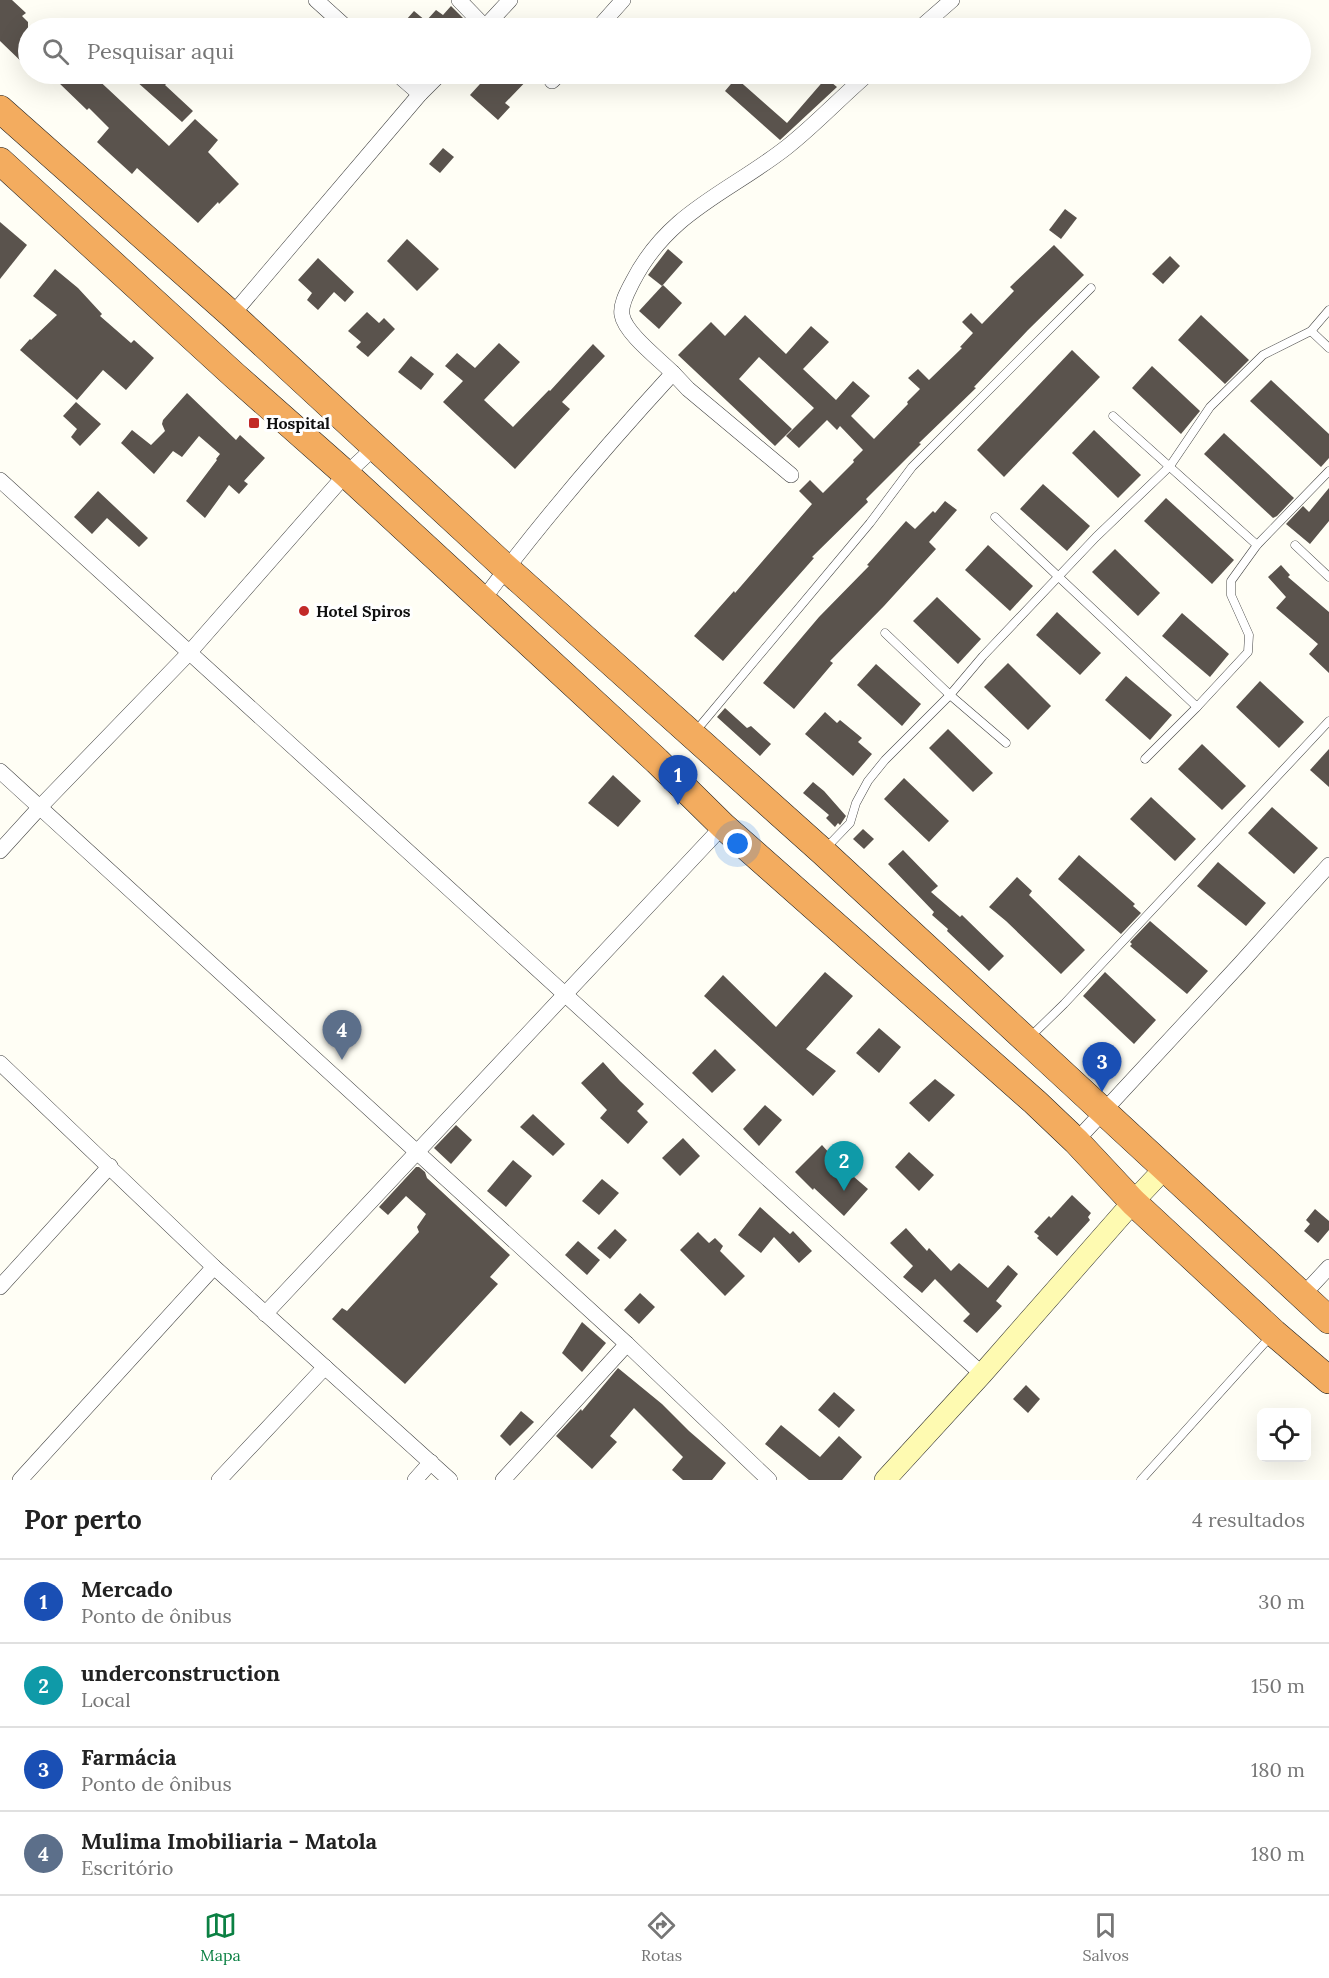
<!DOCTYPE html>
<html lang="pt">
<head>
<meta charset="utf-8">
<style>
	:root { --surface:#fff; --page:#f2f2f2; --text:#222; --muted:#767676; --line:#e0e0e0; --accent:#0b8043 }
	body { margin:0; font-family:Lora,serif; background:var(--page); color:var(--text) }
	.controls { position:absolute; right:18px; bottom:18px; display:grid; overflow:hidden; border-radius:9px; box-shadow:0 6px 24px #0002 }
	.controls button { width:54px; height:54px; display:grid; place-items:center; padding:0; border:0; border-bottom:2px solid var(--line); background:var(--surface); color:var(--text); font:30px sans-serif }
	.you { position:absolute; left:738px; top:844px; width:21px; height:21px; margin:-15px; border:4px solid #fff; border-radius:50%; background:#1a73e8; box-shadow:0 0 0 9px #1a73e833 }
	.badge { display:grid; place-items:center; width:39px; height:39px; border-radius:50%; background:var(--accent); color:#fff; font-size:20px; font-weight:700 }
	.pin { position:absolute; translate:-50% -50px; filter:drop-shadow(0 2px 3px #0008) }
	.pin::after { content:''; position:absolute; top:32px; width:21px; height:18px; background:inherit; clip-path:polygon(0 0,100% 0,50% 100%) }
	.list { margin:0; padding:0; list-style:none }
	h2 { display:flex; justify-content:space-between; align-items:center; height:78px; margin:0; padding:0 24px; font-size:26px }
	h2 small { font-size:20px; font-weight:400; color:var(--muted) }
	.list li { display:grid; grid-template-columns:39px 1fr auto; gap:18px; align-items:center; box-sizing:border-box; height:84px; padding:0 24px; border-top:2px solid var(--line) }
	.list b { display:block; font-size:22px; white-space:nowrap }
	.list p { margin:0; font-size:20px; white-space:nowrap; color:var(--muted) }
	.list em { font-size:20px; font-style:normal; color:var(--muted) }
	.icon { flex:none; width:33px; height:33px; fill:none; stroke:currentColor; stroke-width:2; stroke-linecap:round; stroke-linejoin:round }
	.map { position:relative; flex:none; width:1329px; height:1480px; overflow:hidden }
	.search { position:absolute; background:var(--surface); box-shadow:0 6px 24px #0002; left:18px; right:18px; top:18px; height:66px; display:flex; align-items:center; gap:15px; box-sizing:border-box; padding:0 21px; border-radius:33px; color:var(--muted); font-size:22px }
	.sheet { height:414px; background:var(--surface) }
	nav { display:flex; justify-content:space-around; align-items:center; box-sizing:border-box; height:84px; border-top:2px solid var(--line); background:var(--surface); font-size:16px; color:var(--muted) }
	nav a { display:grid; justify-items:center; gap:3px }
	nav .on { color:var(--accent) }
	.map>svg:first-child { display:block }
</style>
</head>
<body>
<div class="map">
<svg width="1329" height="1480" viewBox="0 0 1329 1480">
	<rect width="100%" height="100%" fill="#fffef5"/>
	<g fill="#5a534d">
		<path d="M0,0H12L26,13L22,16L28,22V68L0,41Z"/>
		<path d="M451,6L470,25L467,28H399L414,11L426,21L436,10L443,15Z"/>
		<path d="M66,74H92L169,146L195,119L218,140L208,152L239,184L219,204L218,202L198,223L137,168L132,174L97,142L109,128L89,108L87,110L58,82Z"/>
		<path d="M143,74H176L165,85L193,111L182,122L136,81Z"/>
		<path d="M489,74H533L505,103L510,107L498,120L470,95Z"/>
		<path d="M736,78L787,123L826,78L837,87L780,140L725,91Z"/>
		<path d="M443,148L454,157L440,173L429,164Z"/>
		<path d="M1065,209L1077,218L1061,239L1049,230Z"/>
		<path d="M0,222L27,245L0,279Z"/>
		<path d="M407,239L439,269L417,291L387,261Z"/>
		<path d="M1054,245L1084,275L1028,330L974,387L976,388L919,443L921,444L866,499L868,502L812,557L814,558L723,661L694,636L734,591L735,593L812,504L799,491L810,480L823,493L854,462L853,460L863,450L840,426L837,430L827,420L799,448L786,436L814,408L759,357L739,379L792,429L775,446L678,355L711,322L725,336L745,315L786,354L811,326L829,342L803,369L836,400L853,381L870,396L851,416L874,439L908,404L907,402L920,389L908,378L918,369L929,380L962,348L960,347L973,333L962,322L971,313L982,324L1014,291L1010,287Z"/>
		<path d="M668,249L683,262L662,286L648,275Z"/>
		<path d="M1170,256L1180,266L1163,284L1152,274Z"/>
		<path d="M318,258L354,292L345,302L334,292L318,310L307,300L312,293L298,280Z"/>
		<path d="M55,269L78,288L102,314L100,316L131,343L134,340L154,358L126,390L103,370L77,400L20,350L30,339L31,340L57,315L33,296Z"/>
		<path d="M663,285L682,303L659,329L639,311Z"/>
		<path d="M367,312L379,323L384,318L395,329L368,357L356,347L361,342L348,331Z"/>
		<path d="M1201,315L1249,360L1225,384L1178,340Z"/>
		<path d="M499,343L520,362L484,400L513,427L549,390L550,391L593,344L605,356L562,402L570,409L515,469L443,402L463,381L445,366L457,353L475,368Z"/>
		<path d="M1072,350L1100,377L1004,477L977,450Z"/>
		<path d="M411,356L434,374L421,390L398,372Z"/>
		<path d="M1152,366L1200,411L1181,434L1132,388Z"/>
		<path d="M1271,380L1329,434V458L1321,467L1250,401Z"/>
		<path d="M187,393L236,440L240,435L265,458L244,481L248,484L239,494L229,485L205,518L186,501L217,460L216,459L220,454L199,436L182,457L173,451L154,474L121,443L132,430L151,445L165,431L162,424L163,420Z"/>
		<path d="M76,402L101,424L80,446L71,437L77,429L63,416Z"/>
		<path d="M1094,430L1141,475L1118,498L1072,453Z"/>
		<path d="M1224,433L1294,498L1277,516L1273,518L1204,454Z"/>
		<path d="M1043,484L1090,526L1067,551L1020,509Z"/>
		<path d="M1329,488V521L1310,544L1286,524L1303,506L1309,512Z"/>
		<path d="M98,491L148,538L139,547L107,518L92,534L74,517Z"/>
		<path d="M1166,498L1234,560L1212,584L1144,521Z"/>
		<path d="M945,501L957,510L929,542L936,549L884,606L830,661L833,663L794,709L763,683L819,617L869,566L867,565L906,521L915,529L933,511L935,513Z"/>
		<path d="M988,545L1033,586L1010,611L965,570Z"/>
		<path d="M1115,549L1160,593L1138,616L1092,572Z"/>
		<path d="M1281,565L1290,575L1288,577L1329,612V673L1309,654L1318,644L1276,608L1286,597L1268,577Z"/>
		<path d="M937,597L981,639L958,664L913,621Z"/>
		<path d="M1057,612L1101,653L1080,675L1036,635Z"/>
		<path d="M1182,613L1229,654L1210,677L1162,636Z"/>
		<path d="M1008,663L1051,706L1028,730L984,687Z"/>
		<path d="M876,664L921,704L902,726L857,685Z"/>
		<path d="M1126,676L1172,715L1150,740L1105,700Z"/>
		<path d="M1260,681L1304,722L1279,748L1236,707Z"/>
		<path d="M725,708L747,728L751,726L771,744L760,756L717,717Z"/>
		<path d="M825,712L837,723L840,720L862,738L858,742L872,754L853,776L805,734Z"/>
		<path d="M948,729L993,773L973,792L929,748Z"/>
		<path d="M1202,744L1246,786L1222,810L1178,769Z"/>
		<path d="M1329,749V787L1310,770Z"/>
		<path d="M613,775L641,801L618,827L588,803Z"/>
		<path d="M904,778L949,821L929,842L884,799Z"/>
		<path d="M813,782L824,791L846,816L840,825L838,823L835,827L826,818L829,815L803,793Z"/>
		<path d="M1151,797L1196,839L1175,861L1130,819Z"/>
		<path d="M1272,807L1318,848L1294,874L1248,833Z"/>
		<path d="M863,829L874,839L864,849L853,839Z"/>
		<path d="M903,850L938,886L931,892L960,917L962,915L1004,956L989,971L947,931L948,929L932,915L934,912L888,864Z"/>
		<path d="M1079,855L1135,904L1133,906L1141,913L1121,934L1058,879Z"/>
		<path d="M1218,862L1266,903L1246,926L1197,886Z"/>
		<path d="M1017,877L1032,891L1029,895L1085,950L1061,974L1006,921L989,907Z"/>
		<path d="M1150,921L1208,971L1187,994L1130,946L1132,944L1130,942Z"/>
		<path d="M825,972L853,996L806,1049L836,1071L813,1096L704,996L723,975L776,1027Z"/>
		<path d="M1105,972L1156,1020L1134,1044L1083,996Z"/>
		<path d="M879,1028L901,1047L879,1073L856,1053Z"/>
		<path d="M715,1049L736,1070L712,1093L692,1073Z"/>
		<path d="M603,1062L620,1081L644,1104L637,1111L648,1122L628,1144L600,1118L607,1110L581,1083Z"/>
		<path d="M935,1079L955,1095L929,1122L909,1103Z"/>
		<path d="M765,1105L782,1120L759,1146L743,1129Z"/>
		<path d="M533,1114L565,1144L553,1156L520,1127Z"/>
		<path d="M456,1125L472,1140L451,1164L434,1148Z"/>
		<path d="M683,1138L700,1156L680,1176L662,1158Z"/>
		<path d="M822,1145L839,1164L868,1189L844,1216L814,1188L813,1190L795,1172Z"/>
		<path d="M909,1152L934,1175L919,1191L895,1167Z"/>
		<path d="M513,1160L532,1176L506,1207L487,1191Z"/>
		<path d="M416,1167H419L425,1172L427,1178L510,1255L490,1277L498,1284L405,1384L332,1319L342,1308L347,1311L419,1232L417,1227L426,1214L406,1196L388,1215L379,1207Z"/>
		<path d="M602,1179L619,1193L599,1215L582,1201Z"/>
		<path d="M1072,1195L1091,1213L1088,1217L1090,1220L1057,1256L1037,1238L1039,1236L1034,1232L1049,1216L1051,1218Z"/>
		<path d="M760,1207L790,1234L793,1231L812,1251L799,1263L774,1237L761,1253L738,1235Z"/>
		<path d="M1315,1209L1329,1221V1230L1318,1243L1304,1231L1310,1224L1306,1220Z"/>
		<path d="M906,1228L927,1251L929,1248L951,1271L959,1263L988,1288L1008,1265L1018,1274L996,1301L1002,1306L977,1333L963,1321L970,1314L935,1279L922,1293L903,1277L913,1266L890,1243Z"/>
		<path d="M615,1229L627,1240L610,1259L597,1248Z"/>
		<path d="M698,1232L709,1243L715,1238L723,1246L720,1251L745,1276L725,1296L680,1250Z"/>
		<path d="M578,1241L600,1260L587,1275L565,1255Z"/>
		<path d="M640,1293L655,1307L639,1324L624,1310Z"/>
		<path d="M582,1322L606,1343L582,1372L562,1353Z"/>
		<path d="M618,1368L662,1404L689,1431L726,1463L712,1480H683L672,1470L683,1457L634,1408L610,1436L617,1442L592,1469L556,1436L581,1409L582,1411Z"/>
		<path d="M1026,1385L1040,1399L1028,1413L1013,1399Z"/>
		<path d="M834,1392L855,1410L839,1428L818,1410Z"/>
		<path d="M521,1411L534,1422L510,1446L500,1436Z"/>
		<path d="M781,1425L820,1457L839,1436L862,1457L842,1480H809L765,1444Z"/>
	</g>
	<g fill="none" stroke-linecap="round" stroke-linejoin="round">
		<defs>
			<g id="lane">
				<path d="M1311,331L1329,348"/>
				<path d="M1113,416L1257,545"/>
				<path d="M995,517L1197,707L1248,652L1249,635L1231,595V581L1257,545L1329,471"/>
				<path d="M1295,545L1329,577"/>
				<path d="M885,633L950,695L1006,743"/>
				<path d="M695,732L870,523L912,467L1091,288"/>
				<path d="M1145,759L1197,707"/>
				<path d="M825,849L850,823L856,803L868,781L885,760L950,695L983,656L1096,537L1170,466L1210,407L1263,355L1311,331L1329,310"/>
				<path d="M1029,1038L1064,1004L1329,721"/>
				<path d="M1141,1480L1271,1336"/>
			</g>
			<g id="street">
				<path d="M316,0L347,28"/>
				<path d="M459,0L485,27"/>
				<path d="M484,28L510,0"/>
				<path d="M598,28L623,0"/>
				<path d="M920,28L952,0"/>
				<path d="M397,74L420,94"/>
				<path d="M552,81L559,74"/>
				<path d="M232,315L420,94L440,74"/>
				<path d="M673,373C659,359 625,333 622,315C620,304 628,291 633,281C669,211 730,192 787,147C815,125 841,97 868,74"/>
				<path d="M0,480L982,1374"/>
				<path d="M482,601C541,522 606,446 673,373L688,389L791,475"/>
				<path d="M0,771L627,1344L769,1480"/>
				<path d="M0,851L40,807L189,653L346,474L375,447"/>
				<path d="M0,1063L214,1267L450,1480"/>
				<path d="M1076,1141L1240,964L1329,865"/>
				<path d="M0,1287L110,1166"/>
				<path d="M1303,1295L1329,1267"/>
				<path d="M265,1314L723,826"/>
				<path d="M20,1480L214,1267"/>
				<path d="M219,1480L325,1367"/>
				<path d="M415,1480L431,1462"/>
				<path d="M503,1480L627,1344"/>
			</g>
			<path id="secondary" d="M885,1480L982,1374L1133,1202L1165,1168"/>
			<g id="highway">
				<path d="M0,109L232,315L506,568L823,852L1329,1320"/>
				<path d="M0,161L234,375L346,474L657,761L723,826L1035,1102L1076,1141L1133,1202L1274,1333L1329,1380"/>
			</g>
		</defs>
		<use href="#lane" stroke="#444" stroke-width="9"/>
		<use href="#street" stroke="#444" stroke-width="16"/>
		<use href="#secondary" stroke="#333" stroke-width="22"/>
		<use href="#highway" stroke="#222" stroke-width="28"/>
		<use href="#lane" stroke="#fff" stroke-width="8"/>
		<use href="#street" stroke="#fff" stroke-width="15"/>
		<use href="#secondary" stroke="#fefab1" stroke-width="21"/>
		<use href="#highway" stroke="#f3ac5f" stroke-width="27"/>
	</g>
	<g fill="#c22a28" stroke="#fff" stroke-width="2">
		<rect x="248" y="417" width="12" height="12" rx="3"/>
		<circle cx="304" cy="611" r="6"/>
	</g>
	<g text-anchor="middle" stroke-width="6" stroke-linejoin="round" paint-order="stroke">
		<g font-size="16" font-weight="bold" fill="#111" stroke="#fff" text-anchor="start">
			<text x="266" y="429">Hospital</text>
			<text x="316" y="617">Hotel Spiros</text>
		</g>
	</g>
</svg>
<div class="controls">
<button><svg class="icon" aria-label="locate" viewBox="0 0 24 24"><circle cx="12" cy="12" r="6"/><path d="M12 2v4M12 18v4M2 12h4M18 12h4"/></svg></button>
</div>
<div class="you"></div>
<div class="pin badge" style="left:678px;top:805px;background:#1a4fb4">1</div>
<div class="pin badge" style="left:844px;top:1191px;background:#0f9aa8">2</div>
<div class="pin badge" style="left:1102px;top:1092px;background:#1a4fb4">3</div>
<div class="pin badge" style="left:342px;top:1060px;background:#5c6f8a">4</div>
<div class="search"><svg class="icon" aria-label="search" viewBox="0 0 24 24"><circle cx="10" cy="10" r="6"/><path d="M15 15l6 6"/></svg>Pesquisar aqui</div>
</div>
<section class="sheet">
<h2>Por perto<small>4 resultados</small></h2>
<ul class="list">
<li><span class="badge" style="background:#1a4fb4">1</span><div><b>Mercado</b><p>Ponto de ônibus</p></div><em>30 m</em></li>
<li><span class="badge" style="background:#0f9aa8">2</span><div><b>underconstruction</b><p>Local</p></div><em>150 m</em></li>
<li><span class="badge" style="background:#1a4fb4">3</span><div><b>Farmácia</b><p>Ponto de ônibus</p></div><em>180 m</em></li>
<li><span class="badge" style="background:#5c6f8a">4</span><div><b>Mulima Imobiliaria - Matola</b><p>Escritório</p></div><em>180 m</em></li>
</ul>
</section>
<nav>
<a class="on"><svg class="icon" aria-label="map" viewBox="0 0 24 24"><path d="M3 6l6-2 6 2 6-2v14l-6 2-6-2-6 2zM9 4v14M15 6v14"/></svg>Mapa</a>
<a><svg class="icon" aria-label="directions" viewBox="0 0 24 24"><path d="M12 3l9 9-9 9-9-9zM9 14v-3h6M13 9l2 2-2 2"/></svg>Rotas</a>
<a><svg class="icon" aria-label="saved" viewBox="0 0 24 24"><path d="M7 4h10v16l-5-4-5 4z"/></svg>Salvos</a>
</nav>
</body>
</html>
